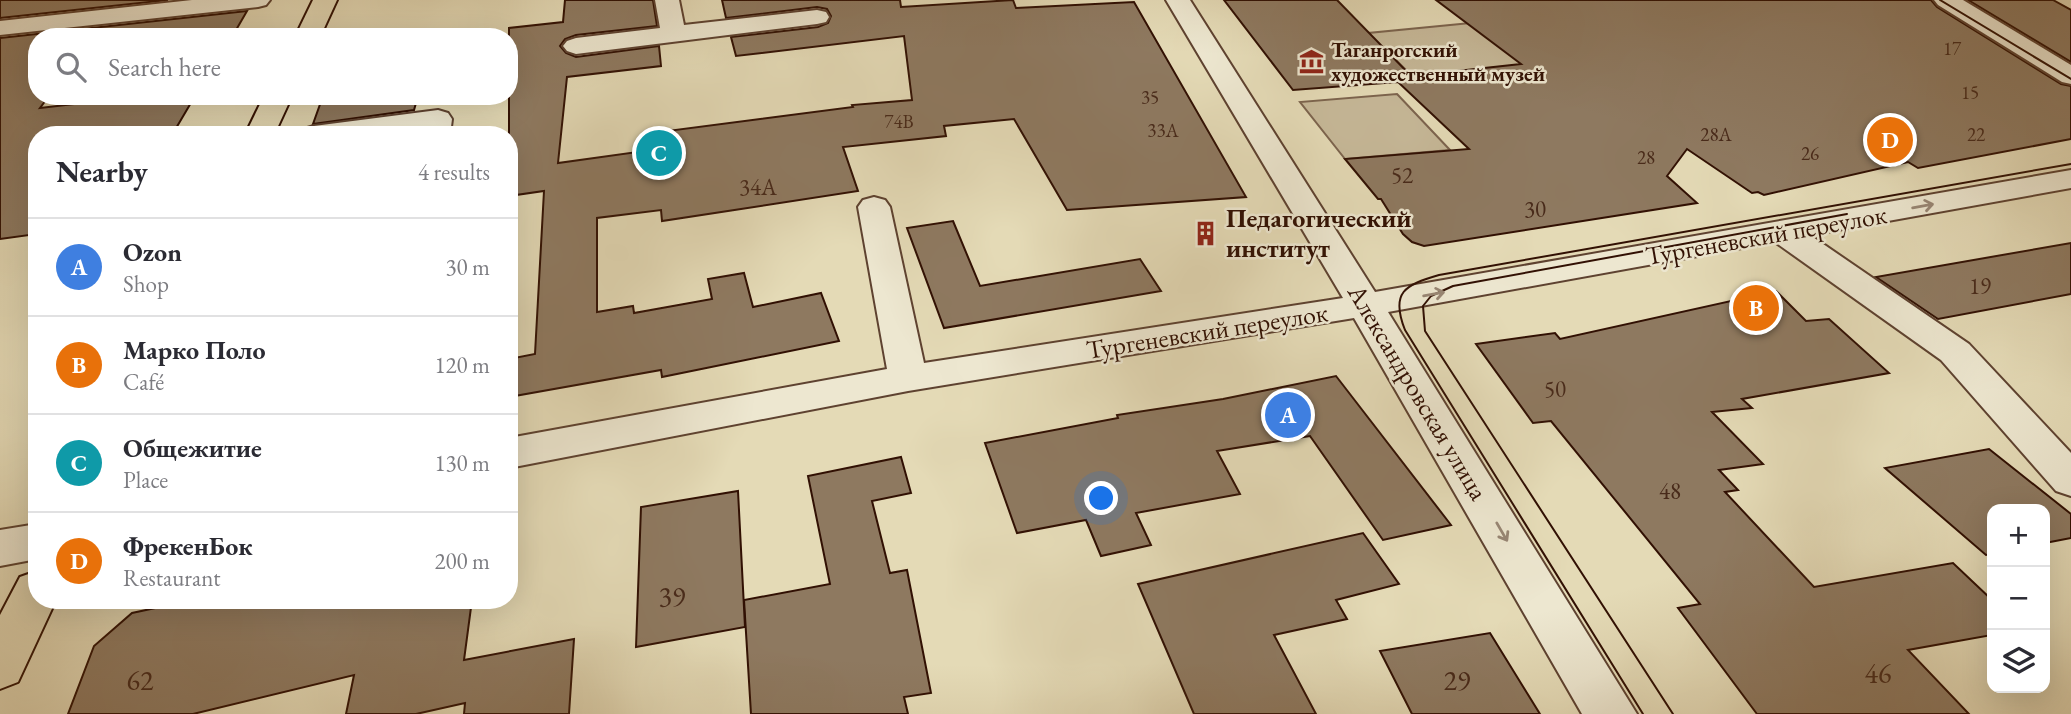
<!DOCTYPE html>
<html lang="en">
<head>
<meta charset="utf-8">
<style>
	:root { --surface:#fff; --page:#f7f7f7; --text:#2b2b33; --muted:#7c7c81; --line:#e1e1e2; --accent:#0f766e }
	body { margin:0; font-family:"EB Garamond",serif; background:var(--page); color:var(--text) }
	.controls { position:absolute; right:21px; bottom:21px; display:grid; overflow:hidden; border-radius:14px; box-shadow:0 7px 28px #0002 }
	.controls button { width:63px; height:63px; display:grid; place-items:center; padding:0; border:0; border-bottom:2px solid var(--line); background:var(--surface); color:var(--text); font:35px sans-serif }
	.you { position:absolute; left:1102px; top:499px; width:24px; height:24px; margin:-18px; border:5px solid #fff; border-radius:50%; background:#1a73e8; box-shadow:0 0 0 10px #1a73e833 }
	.badge { display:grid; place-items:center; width:46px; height:46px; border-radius:50%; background:var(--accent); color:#fff; font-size:23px; font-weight:700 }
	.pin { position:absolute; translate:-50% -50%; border:4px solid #fff; box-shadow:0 2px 7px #0006 }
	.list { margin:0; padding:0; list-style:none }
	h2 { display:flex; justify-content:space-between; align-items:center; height:91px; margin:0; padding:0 28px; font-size:30px }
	h2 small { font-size:23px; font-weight:400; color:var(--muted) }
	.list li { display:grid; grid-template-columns:46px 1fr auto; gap:21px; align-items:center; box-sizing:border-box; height:98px; padding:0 28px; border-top:2px solid var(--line) }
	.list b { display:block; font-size:26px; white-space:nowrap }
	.list p { margin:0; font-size:23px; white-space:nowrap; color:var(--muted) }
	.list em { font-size:23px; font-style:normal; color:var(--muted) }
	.icon { flex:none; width:38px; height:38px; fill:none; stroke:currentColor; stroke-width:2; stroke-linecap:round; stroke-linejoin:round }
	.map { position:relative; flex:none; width:2071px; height:714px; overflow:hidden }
	.search { position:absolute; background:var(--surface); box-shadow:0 7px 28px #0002; left:28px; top:28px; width:490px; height:77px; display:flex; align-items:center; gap:18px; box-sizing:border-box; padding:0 24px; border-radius:28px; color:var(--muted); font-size:26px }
	.panel { position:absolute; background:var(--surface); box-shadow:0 7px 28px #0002; left:28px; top:126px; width:490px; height:483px; border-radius:28px }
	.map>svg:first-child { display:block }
</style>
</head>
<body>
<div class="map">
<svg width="2071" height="714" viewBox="0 0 2071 714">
	<rect width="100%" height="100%" fill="#e4dab6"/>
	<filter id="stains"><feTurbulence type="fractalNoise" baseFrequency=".00286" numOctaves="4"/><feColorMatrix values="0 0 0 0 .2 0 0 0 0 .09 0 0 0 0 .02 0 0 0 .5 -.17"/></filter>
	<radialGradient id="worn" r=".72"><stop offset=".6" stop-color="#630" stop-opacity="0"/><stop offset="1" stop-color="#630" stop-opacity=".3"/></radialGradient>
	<g fill="#c6b898" stroke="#7c644e" stroke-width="2">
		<path d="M1491,21L1547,62L1412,76L1396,60L1354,63L1348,35Z"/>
		<path d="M1397,94L1450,150L1345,159L1300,102Z"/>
	</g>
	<g fill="#8e7960" stroke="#311003" stroke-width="2">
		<path d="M0,0H168L0,18Z"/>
		<path d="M565,0H653L657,26L576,35L565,39L560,46L566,53L576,57L659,46L661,66L567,77L558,163L645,151L644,134L853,107L852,105L912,100L904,36L736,56L731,37L818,27L828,23L831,16L827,9L817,7L726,18L722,0H900L901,7L1013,0L1016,8L1134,2L1246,197L1067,210L1014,119L944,126L946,136L843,147L858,191L662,221L661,210L597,218V312L633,306L634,313L712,299L708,279L744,273L753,307L821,293L839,341L662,377L661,370L509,397V359L535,354L544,191L509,196V28L563,22Z"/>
		<path d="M1224,0H1337L1411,76L1521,64L1436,0H1931L1937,7L2061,84L2071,86V139L1918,168L1908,162L1764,195L1758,192L1752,193L1687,149L1667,176L1697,203L1424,246L1412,242L1403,234L1381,199H1378L1345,159L1469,149L1398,82L1293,90Z"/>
		<path d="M1968,0H2053L2071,10V62Z"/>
		<path d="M247,11L232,37H37V96H49L40,108L143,96H195L172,135H37V234L0,239V38Z"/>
		<path d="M323,96H418L414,110L313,124Z"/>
		<path d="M953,221L980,286L1140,259L1161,291L944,328L907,228Z"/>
		<path d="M2071,243V294L1938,319L1876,277Z"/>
		<path d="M1776,291L1806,321L1829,319L1889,373L1742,399L1752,408L1712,412L1763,464L1719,470L1738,490L1725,492L1814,587L1953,563L1992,600V635L1908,650L1969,714H1757L1678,608L1700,604L1551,421L1533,423L1476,344L1555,333L1560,339Z"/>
		<path d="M1336,376L1451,525L1383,540L1310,436L1217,451L1240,494L1136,513L1151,545L1101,556L1086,520L1017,533L985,443L1118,418L1117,415L1223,399Z"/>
		<path d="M1989,449L2071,514V538L2045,543V509H1992V554L1986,555L1885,468Z"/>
		<path d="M901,457L911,493L872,501L890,573L907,570L931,693L904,697L908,714H751L744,600L830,584L808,476Z"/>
		<path d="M738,491L745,627L636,647L641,507Z"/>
		<path d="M1363,533L1399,584L1336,600L1347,619L1274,635L1316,714H1194L1138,584Z"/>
		<path d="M193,600H472L464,660L574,639L569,714H464L465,703L416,714H346L354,675L193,714H68L94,646L132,613Z"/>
		<path d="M1490,633L1540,714H1412L1380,651Z"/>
	</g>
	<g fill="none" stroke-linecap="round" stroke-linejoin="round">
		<defs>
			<g id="minor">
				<path d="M192,0H270L266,5L258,7L0,35V21Z"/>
				<path d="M655,0H679L684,25L817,10L826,12L829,17L826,22L817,24L576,54L567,51L563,46L567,41L576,38L660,28Z"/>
				<path d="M1166,0H1190L1375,292L2071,170V188L1810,235L1969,344L2071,453V496L2056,491L1941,360L1775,242L1388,312L1637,714H1582L1354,318L908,391L509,468V438L887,369L858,207L863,200L874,197L885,200L890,207L924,363L1343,298Z"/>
				<path d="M1934,0H1963L2071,65V84L2062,82L1938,5Z"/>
				<path d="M438,110L448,113L452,119L450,135H420L422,130L383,135H300L304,129L314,126Z"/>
				<path d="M37,524V559L0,566V530Z"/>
			</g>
			<g id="major">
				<path d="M313,0H337L320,37H295Z"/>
				<path d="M264,96H292L274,135H245Z"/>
				<path d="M37,571V600H56L18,682L0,689V615L20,577Z"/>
			</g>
		</defs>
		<use href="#minor" stroke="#5e4230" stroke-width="4"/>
		<use href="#major" stroke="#311003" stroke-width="4"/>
		<use href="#minor" fill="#ede7d0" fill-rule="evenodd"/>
		<use href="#major" fill="#e4dab6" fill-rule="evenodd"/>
		<g stroke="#311003" stroke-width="2">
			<path d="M1940,0L2071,79"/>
			<path d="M1643,714L1405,330C1390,292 1405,285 1439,275L2071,164"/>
			<path d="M1673,714L1425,331L1423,306L1431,296L1453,286L1847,214"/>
		</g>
	</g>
	<defs><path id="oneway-shaft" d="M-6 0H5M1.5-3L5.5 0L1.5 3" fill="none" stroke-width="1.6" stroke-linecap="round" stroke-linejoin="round" transform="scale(1.75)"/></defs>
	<g stroke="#988674">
		<use href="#oneway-shaft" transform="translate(1923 206) rotate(-10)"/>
		<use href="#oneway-shaft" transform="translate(1434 294) rotate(-10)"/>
		<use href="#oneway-shaft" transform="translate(1502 532) rotate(60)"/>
	</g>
	<defs>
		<symbol id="museum-bare" viewBox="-9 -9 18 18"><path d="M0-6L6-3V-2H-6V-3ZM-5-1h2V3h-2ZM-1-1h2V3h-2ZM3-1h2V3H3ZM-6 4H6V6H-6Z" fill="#8f2418" stroke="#ede7d0" stroke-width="2.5" paint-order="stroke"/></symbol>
		<symbol id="building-bare" viewBox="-9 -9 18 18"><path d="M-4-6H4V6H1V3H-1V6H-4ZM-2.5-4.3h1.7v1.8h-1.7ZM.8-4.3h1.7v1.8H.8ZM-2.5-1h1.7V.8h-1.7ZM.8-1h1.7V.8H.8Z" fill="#8f2418" stroke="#ede7d0" stroke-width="2.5" paint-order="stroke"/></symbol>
	</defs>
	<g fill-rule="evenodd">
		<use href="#museum-bare" x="1294" y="44" width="35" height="35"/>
		<use href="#building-bare" x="1188" y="216" width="35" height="35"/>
	</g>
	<g text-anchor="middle" stroke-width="5" stroke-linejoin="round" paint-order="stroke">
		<g font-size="19" fill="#482a1a">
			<text x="1952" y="55">17</text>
			<text x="1970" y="99">15</text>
			<text x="1150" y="104">35</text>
			<text x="899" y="128">74В</text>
			<text x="1163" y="137">33А</text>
			<text x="1716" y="141">28А</text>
			<text x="1976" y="141">22</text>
			<text x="1810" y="160">26</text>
			<text x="1646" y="164">28</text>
		</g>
		<g font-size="21" font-weight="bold" fill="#311003" stroke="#ede7d0" text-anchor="start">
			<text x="1331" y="57">Таганрогский<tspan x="1331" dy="24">художественный музей</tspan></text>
		</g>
		<g font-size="23" fill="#482a1a">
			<text x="1402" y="183">52</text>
			<text x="758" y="195">34А</text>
			<text x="1535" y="217">30</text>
			<text x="1980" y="294">19</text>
			<text x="1555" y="397">50</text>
			<text x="1670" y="499">48</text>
		</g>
		<g font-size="26" font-weight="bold" fill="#311003" stroke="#ede7d0" text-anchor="start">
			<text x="1226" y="227">Педагогический<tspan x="1226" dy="30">институт</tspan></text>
		</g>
		<g font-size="26" fill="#311003" stroke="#ede7d0">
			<text transform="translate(1766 235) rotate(-10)" y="9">Тургеневский переулок</text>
			<text transform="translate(1207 331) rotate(-9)" y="9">Тургеневский переулок</text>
			<text transform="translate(1418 392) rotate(59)" y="9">Александровская улица</text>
		</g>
		<g font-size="28" fill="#482a1a">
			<text x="672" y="606">39</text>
			<text x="1878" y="683">46</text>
			<text x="140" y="690">62</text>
			<text x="1457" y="690">29</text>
		</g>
	</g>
	<rect width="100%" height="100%" filter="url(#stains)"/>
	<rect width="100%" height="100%" fill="url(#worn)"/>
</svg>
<div class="controls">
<button>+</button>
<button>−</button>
<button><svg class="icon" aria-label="layers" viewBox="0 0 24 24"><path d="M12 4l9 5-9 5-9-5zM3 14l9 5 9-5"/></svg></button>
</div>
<div class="you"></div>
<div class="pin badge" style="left:1288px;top:415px;background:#3f7fe0">A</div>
<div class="pin badge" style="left:1756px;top:308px;background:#e8710a">B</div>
<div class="pin badge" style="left:659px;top:153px;background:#0f9aa8">C</div>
<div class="pin badge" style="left:1890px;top:140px;background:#e8710a">D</div>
<div class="search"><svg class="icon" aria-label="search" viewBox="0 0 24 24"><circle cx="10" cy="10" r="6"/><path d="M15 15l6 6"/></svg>Search here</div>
<section class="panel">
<h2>Nearby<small>4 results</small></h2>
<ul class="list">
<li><span class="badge" style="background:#3f7fe0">A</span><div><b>Ozon</b><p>Shop</p></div><em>30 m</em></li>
<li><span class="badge" style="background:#e8710a">B</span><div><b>Марко Поло</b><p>Café</p></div><em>120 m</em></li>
<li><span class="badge" style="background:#0f9aa8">C</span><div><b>Общежитие</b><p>Place</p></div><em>130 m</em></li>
<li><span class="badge" style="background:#e8710a">D</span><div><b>ФрекенБок</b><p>Restaurant</p></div><em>200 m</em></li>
</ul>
</section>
</div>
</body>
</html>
